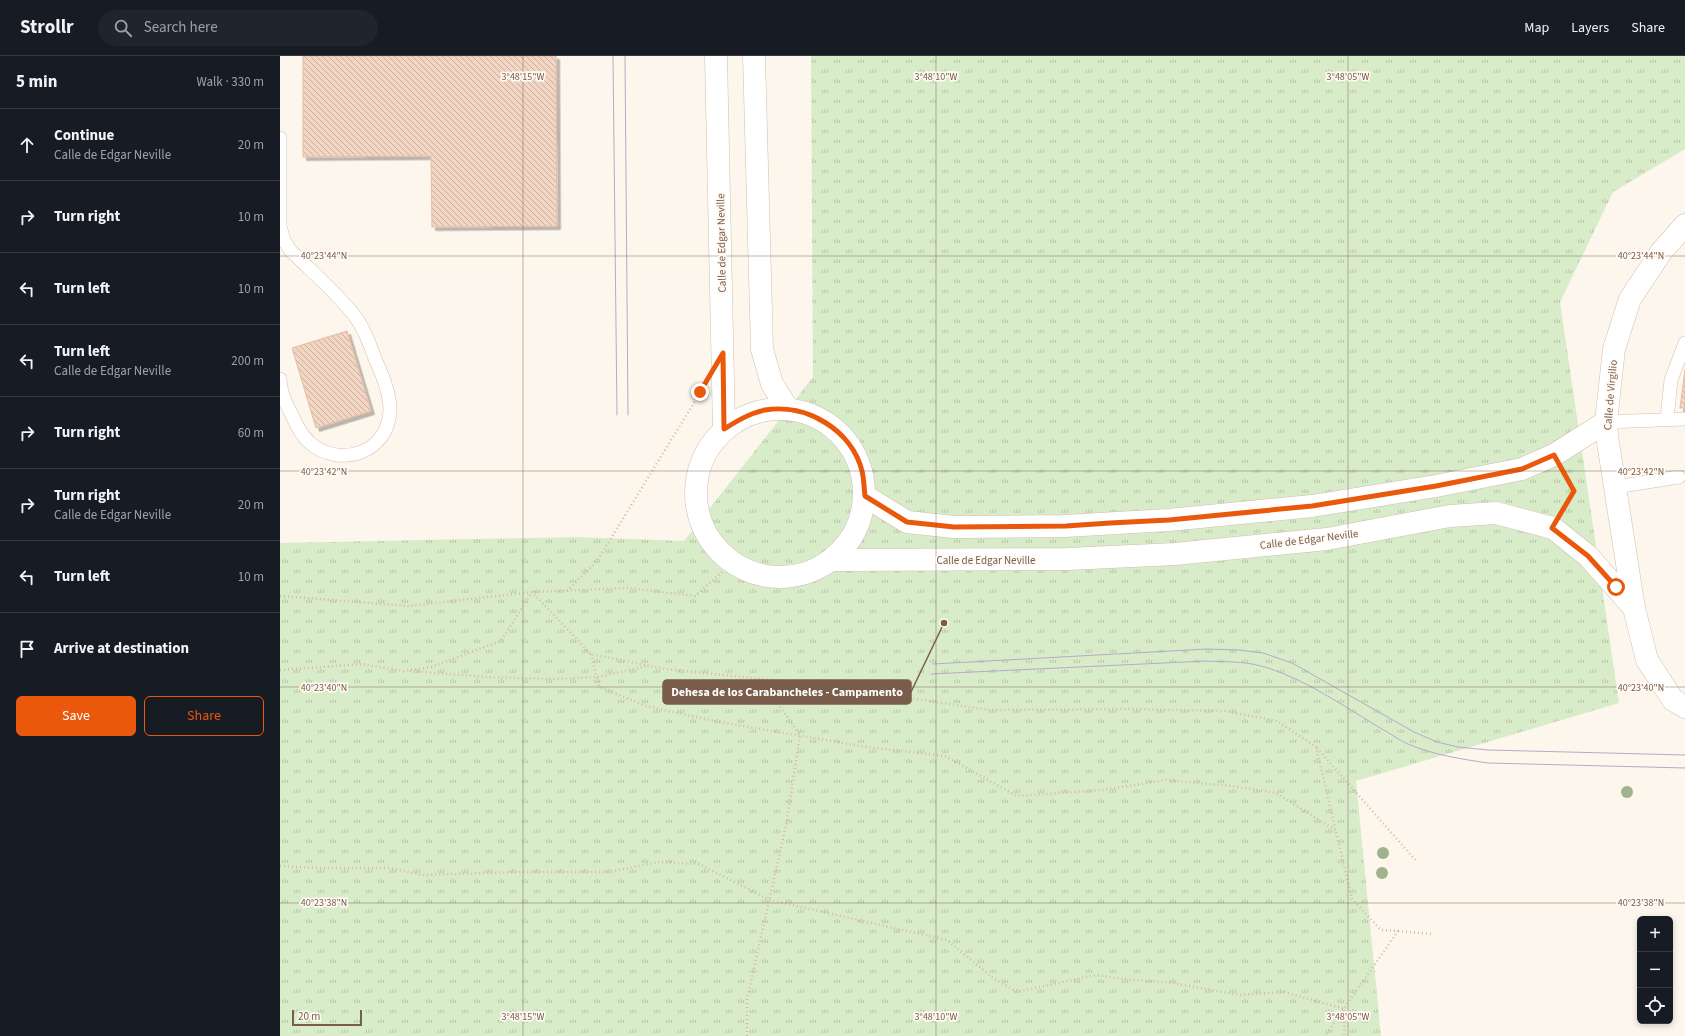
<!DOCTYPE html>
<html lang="en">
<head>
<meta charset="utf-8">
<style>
	:root { --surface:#171b24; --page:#20242c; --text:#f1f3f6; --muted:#9ea1a6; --line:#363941; --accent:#ea580c }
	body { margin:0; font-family:"Source Sans 3",sans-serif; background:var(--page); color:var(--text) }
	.controls { position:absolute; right:12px; bottom:12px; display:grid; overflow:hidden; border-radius:6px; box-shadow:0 2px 6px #0003 }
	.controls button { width:36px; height:36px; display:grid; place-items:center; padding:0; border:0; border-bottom:1px solid var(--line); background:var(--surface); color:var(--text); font:20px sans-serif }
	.scale { position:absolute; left:12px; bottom:10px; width:70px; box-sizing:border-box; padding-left:4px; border:2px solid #7a5c4d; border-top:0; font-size:11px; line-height:14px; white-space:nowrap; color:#7a5c4d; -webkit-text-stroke:3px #fffaf3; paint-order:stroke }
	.stop { position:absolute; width:12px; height:12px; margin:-9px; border:3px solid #ea580c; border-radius:50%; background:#fff }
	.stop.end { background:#ea580c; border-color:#fff; box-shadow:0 1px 4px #0008 }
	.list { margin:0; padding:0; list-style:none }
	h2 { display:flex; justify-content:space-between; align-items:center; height:52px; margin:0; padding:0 16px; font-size:17px }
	h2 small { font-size:13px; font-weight:400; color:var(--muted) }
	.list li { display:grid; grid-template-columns:26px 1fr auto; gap:12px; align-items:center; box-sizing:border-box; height:72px; padding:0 16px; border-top:1px solid var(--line) }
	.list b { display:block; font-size:15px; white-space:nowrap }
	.list p { margin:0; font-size:13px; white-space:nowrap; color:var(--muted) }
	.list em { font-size:13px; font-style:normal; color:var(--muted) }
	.actions { display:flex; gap:8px; padding:12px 16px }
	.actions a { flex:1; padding:9px 0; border:1px solid var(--accent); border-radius:6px; text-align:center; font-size:14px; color:var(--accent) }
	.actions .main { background:var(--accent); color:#fff }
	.icon { flex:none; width:22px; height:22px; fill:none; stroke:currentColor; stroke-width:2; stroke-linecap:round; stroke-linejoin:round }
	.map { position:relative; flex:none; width:1405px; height:980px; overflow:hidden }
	header { display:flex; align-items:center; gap:24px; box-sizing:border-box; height:56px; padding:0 20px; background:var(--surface); border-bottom:1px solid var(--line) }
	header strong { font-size:19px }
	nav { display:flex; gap:22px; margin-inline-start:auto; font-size:14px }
	.search { width:280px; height:36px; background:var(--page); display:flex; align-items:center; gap:10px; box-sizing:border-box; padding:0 14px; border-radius:22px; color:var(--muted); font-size:15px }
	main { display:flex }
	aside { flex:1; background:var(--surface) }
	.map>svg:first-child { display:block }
</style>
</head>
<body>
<header>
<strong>Strollr</strong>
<div class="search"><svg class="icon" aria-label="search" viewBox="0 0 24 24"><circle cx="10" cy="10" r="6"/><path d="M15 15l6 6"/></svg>Search here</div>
<nav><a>Map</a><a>Layers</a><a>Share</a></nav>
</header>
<main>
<aside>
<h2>5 min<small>Walk · 330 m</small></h2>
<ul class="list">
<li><svg class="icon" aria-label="ahead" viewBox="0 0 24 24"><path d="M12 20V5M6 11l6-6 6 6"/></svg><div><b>Continue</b><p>Calle de Edgar Neville</p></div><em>20 m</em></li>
<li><svg class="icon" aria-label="right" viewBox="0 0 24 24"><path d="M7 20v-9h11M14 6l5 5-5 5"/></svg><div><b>Turn right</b></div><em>10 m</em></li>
<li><svg class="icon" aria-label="left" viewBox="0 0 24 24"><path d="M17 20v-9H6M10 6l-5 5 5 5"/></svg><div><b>Turn left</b></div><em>10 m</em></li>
<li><svg class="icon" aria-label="left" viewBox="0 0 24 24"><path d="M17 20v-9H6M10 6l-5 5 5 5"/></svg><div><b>Turn left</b><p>Calle de Edgar Neville</p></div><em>200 m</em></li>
<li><svg class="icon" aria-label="right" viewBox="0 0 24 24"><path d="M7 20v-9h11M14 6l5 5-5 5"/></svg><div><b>Turn right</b></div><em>60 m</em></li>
<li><svg class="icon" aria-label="right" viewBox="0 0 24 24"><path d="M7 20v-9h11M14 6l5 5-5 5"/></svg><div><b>Turn right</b><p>Calle de Edgar Neville</p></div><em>20 m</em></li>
<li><svg class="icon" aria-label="left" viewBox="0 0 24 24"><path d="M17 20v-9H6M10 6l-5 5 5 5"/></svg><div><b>Turn left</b></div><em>10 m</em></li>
<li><svg class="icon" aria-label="arrive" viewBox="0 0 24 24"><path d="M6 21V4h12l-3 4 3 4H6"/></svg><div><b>Arrive at destination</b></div></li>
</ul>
<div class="actions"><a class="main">Save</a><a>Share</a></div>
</aside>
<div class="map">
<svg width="1405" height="980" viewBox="0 0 1405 980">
	<defs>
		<pattern id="grass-tufts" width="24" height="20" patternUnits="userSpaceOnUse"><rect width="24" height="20" fill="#d8ecc9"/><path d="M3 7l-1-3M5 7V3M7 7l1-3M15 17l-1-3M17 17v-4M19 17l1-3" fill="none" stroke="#b4c2a5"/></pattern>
		<pattern id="building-back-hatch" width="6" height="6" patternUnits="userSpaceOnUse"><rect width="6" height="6" fill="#f3d5c3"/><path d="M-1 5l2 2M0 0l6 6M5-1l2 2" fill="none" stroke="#cab0a1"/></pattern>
		<filter id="shadow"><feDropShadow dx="3.5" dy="3.5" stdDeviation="0" flood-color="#0004"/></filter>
	</defs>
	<rect width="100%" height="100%" fill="#fdf6ec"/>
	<path fill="url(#grass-tufts)" d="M531,0H1405V93L1333,136L1280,246L1339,647L1076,725L1101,980H0V487L298,481L404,485L533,321Z"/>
	<g fill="url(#building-back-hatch)" stroke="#e6bba3" filter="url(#shadow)">
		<path d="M23,0H276L277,170L152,171L151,100L23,101Z"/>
		<path d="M67,275L91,355L36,372L12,292Z"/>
		<path d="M1405,314V352H1400Z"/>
	</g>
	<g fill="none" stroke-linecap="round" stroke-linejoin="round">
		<defs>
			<g id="service">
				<path d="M0,82V179"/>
				<path d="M0,323C0,335 5,346 11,357C16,368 21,379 30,387C61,413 109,396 110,354C110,337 103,320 96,305C90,289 84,272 74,259C56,236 31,215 10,194L4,184L0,171"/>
				<path d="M1387,363L1391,324L1405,287"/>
				<path d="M1326,366L1405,363"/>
				<path d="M1335,431L1399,421"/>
			</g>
			<g id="minor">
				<path d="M436,0L444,373"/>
				<path d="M474,0L482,293L492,328L508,353"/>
				<path d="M1405,169L1381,196L1350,243L1334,293L1326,366L1327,380L1354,552L1367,604L1393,644L1405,651"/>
				<circle cx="500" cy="437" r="84"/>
				<path d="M585,440L627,466L674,471L785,470L889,464L1032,450L1156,430L1242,413L1274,399L1326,366"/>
				<path d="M553,504L788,503L895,498L1047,483L1170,460L1216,457L1273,472L1308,500L1354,552"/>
			</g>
		</defs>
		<use href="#service" stroke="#d1beb0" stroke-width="14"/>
		<use href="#minor" stroke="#d1beb0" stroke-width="23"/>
		<g stroke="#d9b8a5" stroke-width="2.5" stroke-dasharray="1 3" stroke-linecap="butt">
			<path d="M1284,453L1294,435L1285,419"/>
			<path d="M287,535L317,505L420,337"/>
			<path d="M0,540L129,550L252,536L349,532L415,540L452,507"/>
			<path d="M311,598L319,631L366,650L434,665L586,691L665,700L737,740L823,734L886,724L952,730L996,737L1055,774"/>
			<path d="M0,614L82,608L124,615L151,611L221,585L252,536L311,598L385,613L549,630L709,654L849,653L945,655L997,665L1036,691L1072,843L1101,874L1118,875L1045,980"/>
			<path d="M130,615L206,621L276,623L317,621L368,610"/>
			<path d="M1037,692L1137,806"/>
			<path d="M0,810L35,812H109L142,819L238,816H329L379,806L419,808L490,844L667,884L713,922L737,936L815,919L853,924L886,926L960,939L1004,936L1065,953L1064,980"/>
			<path d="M1118,875L1151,878"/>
			<path d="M467,980V944L507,764L520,679L481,623"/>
		</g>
		<use href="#service" stroke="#fff" stroke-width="13"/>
		<use href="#minor" stroke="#fff" stroke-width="22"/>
		<g stroke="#b9a8c9" stroke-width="1">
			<path d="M333,0L337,359"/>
			<path d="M345,0L348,359"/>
			<path d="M653,608L927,593L959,594L983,597L1012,607L1134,676L1157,686L1178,691L1208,694L1405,699"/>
			<path d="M651,618L926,605C944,606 963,605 981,610C1022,621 1065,651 1102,673C1111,678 1119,684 1128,688C1154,699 1181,703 1208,707L1405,712"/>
		</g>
	</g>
	<g fill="#a0b28e">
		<circle cx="1347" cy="736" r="6"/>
		<circle cx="1103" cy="797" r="6"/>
		<circle cx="1102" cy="817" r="6"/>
	</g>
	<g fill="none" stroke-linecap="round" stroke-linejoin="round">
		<path stroke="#ea580c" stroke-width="5" d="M420,336L443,297L444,373C457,365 470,357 485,354C526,347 572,374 582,415C584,423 584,432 585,440L627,466L674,471L786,470L830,467L889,464L1032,450L1156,430L1242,413L1274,399L1294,435L1272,472L1308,500L1336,531"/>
	</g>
	<path fill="none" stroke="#7a5c4d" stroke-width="1" stroke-opacity="0.45" d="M243,0V980M656,0V980M1068,0V980M0,200H1405M0,415H1405M0,631H1405M0,847H1405"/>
	<g text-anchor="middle" stroke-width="3.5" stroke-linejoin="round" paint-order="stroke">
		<g font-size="11" fill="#7a5c4d" stroke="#fffaf3">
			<text transform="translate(441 187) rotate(-91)" y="4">Calle de Edgar Neville</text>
			<text transform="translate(1330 339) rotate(-85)" y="4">Calle de Virgilio</text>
			<text transform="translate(1029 483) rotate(-7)" y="4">Calle de Edgar Neville</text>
			<text x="706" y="508">Calle de Edgar Neville</text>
		</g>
	</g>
	<g font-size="10" text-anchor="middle" fill="#7a5c4d" stroke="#fffaf3" stroke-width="3.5" stroke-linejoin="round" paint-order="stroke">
		<text x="243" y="24">3°48'15"W</text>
		<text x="656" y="24">3°48'10"W</text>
		<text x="1068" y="24">3°48'05"W</text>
		<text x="44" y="203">40°23'44"N</text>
		<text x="1361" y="203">40°23'44"N</text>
		<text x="44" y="419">40°23'42"N</text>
		<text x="1361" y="419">40°23'42"N</text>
		<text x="44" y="635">40°23'40"N</text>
		<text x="1361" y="635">40°23'40"N</text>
		<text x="44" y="850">40°23'38"N</text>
		<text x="1361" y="850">40°23'38"N</text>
		<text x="243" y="964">3°48'15"W</text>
		<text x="656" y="964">3°48'10"W</text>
		<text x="1068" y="964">3°48'05"W</text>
	</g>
	<path fill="none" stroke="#7a5c4d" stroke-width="1.5" d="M664 567L631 636"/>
	<circle fill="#7a5c4d" stroke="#fffaf3" stroke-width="1.5" cx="664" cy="567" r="4"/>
	<rect fill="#7a5c4d" stroke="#7a5c4d" stroke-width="1.5" x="383" y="624" width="248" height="24" rx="4"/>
	<g font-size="12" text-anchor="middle" font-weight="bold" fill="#fff">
		<text x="507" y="640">Dehesa de los Carabancheles - Campamento</text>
	</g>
</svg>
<div class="controls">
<button>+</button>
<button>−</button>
<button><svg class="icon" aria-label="locate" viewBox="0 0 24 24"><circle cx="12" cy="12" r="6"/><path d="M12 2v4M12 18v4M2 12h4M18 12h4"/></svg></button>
</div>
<div class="scale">20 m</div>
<div class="stop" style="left:1336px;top:531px"></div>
<div class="stop end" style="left:420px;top:336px"></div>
</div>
</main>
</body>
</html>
